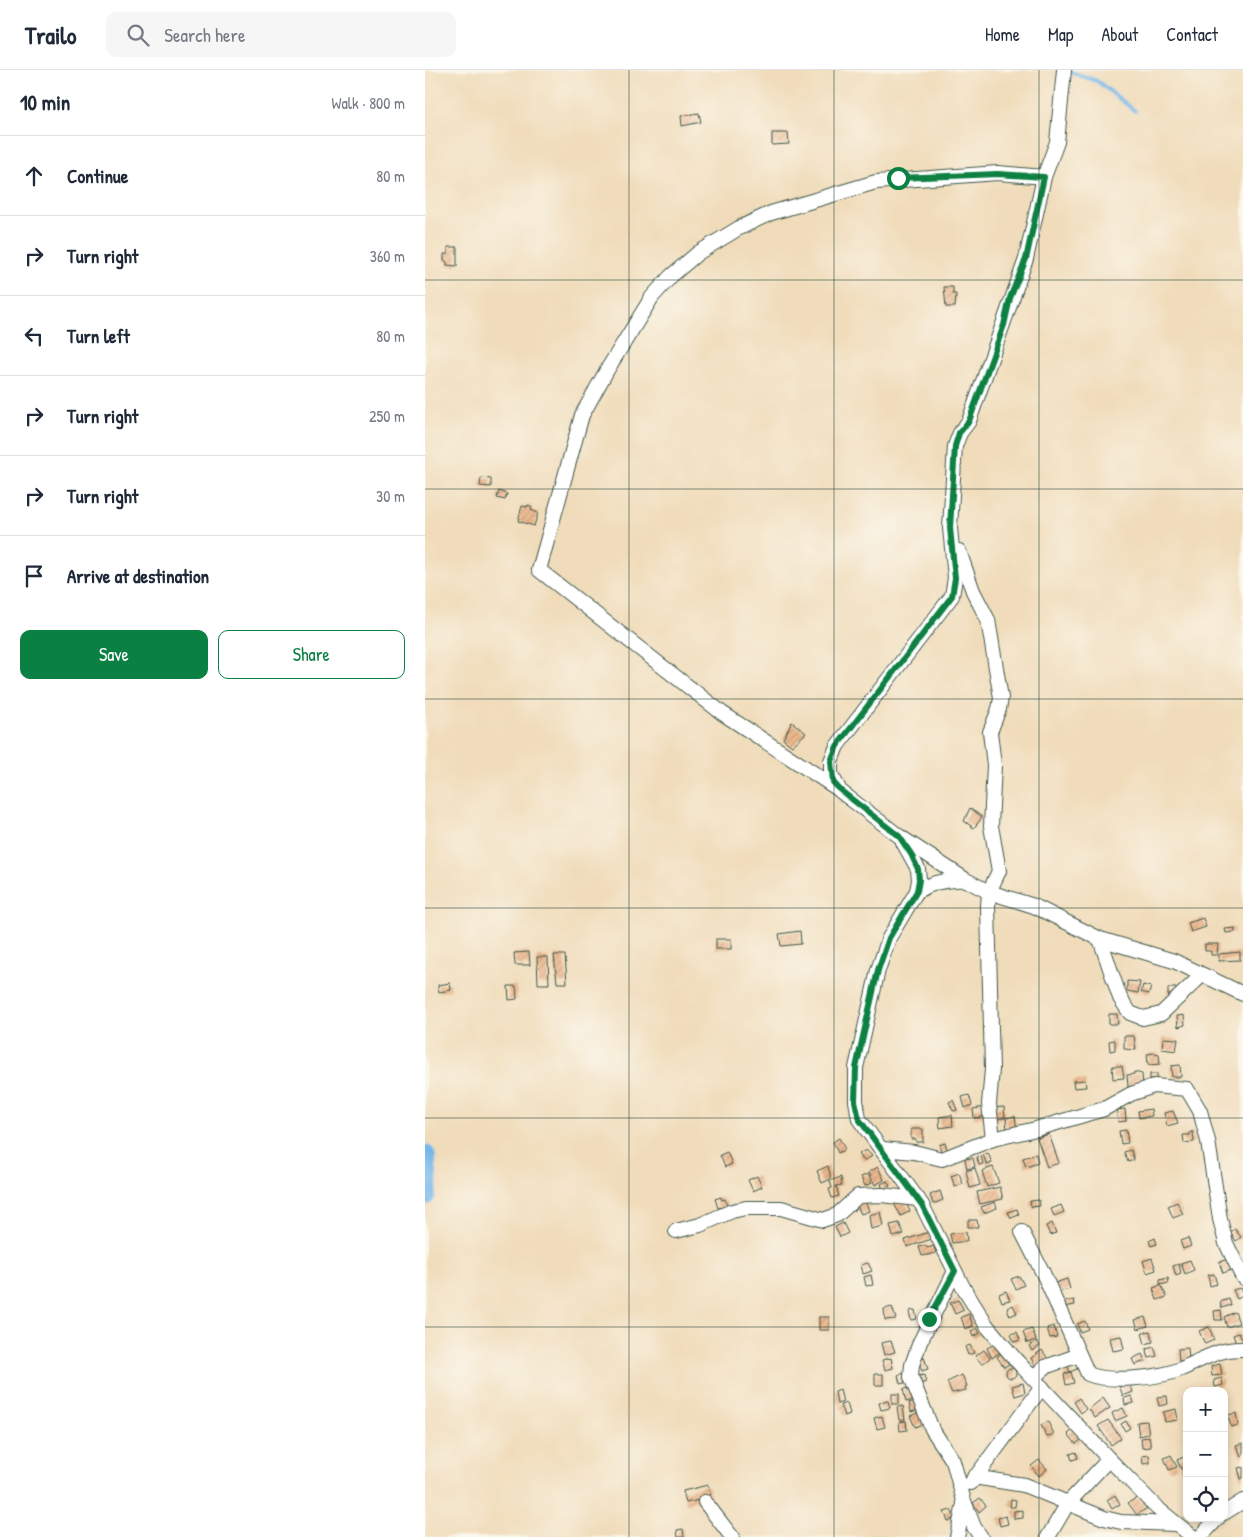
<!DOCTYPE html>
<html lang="en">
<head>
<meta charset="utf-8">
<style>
	:root { --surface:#fff; --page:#f6f6f7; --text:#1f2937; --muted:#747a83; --line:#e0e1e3; --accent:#0b8043 }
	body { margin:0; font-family:"Patrick Hand",sans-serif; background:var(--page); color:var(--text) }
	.controls { position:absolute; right:15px; bottom:15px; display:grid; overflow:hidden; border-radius:10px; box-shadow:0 2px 8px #0003 }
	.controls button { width:45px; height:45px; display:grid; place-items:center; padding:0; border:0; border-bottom:1px solid var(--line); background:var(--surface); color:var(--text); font:25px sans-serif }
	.stop { position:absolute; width:15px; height:15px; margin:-11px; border:4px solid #0b8043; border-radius:50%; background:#fff }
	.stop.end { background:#0b8043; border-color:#fff; box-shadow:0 1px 5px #0008 }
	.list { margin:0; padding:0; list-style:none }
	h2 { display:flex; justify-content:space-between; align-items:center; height:65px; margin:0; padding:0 20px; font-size:21px }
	h2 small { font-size:16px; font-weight:400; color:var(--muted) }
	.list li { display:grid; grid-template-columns:32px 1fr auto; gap:15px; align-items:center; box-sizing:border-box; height:80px; padding:0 20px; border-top:1px solid var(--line) }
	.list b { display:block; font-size:19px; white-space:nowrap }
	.list em { font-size:16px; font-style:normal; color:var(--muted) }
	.actions { display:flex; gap:10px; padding:15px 20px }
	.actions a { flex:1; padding:11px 0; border:1px solid var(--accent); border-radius:10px; text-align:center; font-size:18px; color:var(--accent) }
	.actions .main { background:var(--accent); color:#fff }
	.icon { flex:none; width:28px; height:28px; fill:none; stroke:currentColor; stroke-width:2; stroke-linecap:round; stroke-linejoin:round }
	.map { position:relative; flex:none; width:818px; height:1467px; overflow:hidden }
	header { display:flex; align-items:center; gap:30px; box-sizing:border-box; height:70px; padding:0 25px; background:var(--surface); border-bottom:1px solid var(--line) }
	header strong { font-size:24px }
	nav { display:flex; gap:28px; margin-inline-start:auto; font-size:18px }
	.search { width:350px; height:45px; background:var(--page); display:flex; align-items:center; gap:12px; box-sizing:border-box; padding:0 18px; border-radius:10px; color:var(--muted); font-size:19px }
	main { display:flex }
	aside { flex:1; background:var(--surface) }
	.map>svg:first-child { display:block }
</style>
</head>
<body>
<header>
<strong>Trailo</strong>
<div class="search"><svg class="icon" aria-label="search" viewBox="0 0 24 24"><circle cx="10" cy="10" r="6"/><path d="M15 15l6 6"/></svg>Search here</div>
<nav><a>Home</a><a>Map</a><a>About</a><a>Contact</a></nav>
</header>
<main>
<aside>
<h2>10 min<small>Walk · 800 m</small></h2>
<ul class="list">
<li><svg class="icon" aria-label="ahead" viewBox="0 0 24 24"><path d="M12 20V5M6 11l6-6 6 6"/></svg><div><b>Continue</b></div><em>80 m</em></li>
<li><svg class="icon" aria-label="right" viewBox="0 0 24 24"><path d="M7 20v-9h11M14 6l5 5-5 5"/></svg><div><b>Turn right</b></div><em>360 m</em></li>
<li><svg class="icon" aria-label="left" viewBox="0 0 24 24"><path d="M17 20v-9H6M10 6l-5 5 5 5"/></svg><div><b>Turn left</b></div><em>80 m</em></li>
<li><svg class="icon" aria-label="right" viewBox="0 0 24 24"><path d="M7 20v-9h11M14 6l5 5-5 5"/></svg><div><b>Turn right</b></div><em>250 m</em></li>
<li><svg class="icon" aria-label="right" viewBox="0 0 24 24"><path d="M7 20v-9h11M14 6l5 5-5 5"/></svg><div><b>Turn right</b></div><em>30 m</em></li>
<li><svg class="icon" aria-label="arrive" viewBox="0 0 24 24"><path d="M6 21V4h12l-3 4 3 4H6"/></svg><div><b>Arrive at destination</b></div></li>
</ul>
<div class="actions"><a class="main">Save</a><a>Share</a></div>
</aside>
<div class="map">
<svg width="818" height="1467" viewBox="0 0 818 1467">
	<defs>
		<pattern id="building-hatch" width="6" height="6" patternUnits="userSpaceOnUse" patternTransform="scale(1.25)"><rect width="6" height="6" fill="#edb78b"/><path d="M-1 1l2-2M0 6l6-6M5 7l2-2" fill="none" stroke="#bf9672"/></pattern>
	</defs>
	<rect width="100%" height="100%" fill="#fbf7ec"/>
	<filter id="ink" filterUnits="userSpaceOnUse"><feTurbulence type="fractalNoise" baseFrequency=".02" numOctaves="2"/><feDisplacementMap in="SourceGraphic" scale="10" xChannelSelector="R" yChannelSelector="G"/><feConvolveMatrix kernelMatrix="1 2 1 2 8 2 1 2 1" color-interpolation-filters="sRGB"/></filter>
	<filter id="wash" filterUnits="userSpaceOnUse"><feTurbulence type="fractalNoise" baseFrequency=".0096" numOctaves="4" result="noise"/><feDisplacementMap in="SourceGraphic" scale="20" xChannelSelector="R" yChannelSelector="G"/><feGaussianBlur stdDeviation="1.12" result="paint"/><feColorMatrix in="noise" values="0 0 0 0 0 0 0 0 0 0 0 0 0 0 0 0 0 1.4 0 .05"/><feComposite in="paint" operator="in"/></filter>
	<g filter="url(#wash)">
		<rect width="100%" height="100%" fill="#f0dcba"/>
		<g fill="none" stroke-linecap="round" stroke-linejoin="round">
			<path stroke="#74b7ea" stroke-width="4" d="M642,1L672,11L710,41"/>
			<path stroke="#74b7ea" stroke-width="21" d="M0,1085L2,1113L0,1125"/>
		</g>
		<g id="blocks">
			<g fill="url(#building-hatch)">
				<path d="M274,43L276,52L257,56L256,46Z"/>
				<path d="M347,63H363L364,74L347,75Z"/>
				<path d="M23,177H32V196L22,195V192L19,190V184H23Z"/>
				<path d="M519,217H528V224H531L530,237H521Z"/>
				<path d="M56,408L66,409V417L55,416Z"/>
				<path d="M74,421L82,424L80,430L72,428Z"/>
				<path d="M103,435L107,437L106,440L113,443L109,456L93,451L97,436L102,437Z"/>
				<path d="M367,652L381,663L367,676L358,669Z"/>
				<path d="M545,738L557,747L549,758L539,751Z"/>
				<path d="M778,848L781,857L766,862L763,853Z"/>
				<path d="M810,858V862L801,863L800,859Z"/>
				<path d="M375,861L376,874L356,876L354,864Z"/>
				<rect x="291" y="869" width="15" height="10"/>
				<path d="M780,874H793L792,885H786V881H780Z"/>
				<path d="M104,882L105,895H90L89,883Z"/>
				<path d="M815,882V890L794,891V884Z"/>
				<path d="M129,885H140L142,913H132Z"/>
				<path d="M112,887H123L124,914H113Z"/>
				<path d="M702,911L715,912L713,923L702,921Z"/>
				<path d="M25,913L26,920L14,922L13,915Z"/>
				<path d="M718,915L726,917L724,924L716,922Z"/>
				<path d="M83,916H91L92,929L84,930Z"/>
				<path d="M743,918H751L752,925H743Z"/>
				<path d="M684,944H692L693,954H684Z"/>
				<path d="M759,945L760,955L753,957L752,946Z"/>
				<path d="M699,966H709L711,980L699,979Z"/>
				<path d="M738,968L753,969L751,981L737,979Z"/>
				<path d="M690,970V980L685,981L684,971Z"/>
				<path d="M729,983L734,984L735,994L723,995L722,984Z"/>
				<path d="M755,995L756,1007H747L746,996Z"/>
				<path d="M687,996H697L699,1008L688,1009Z"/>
				<path d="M709,1002L717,1004L718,1016L703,1017L702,1005L709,1004Z"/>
				<rect x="725" y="1004" width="7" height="6"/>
				<path d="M660,1010L661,1017L649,1018L648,1011Z"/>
				<path d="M544,1025L547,1035L540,1038L537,1027Z"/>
				<path d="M528,1030L532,1040L528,1041L524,1032Z"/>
				<path d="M560,1037L562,1046L549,1048L548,1039Z"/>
				<path d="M579,1037L580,1048L567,1049L566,1038Z"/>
				<path d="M700,1039L701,1051L693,1052L692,1040Z"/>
				<path d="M726,1039L727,1046L714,1048L713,1041Z"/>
				<path d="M748,1041L753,1053L742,1056L739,1043Z"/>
				<path d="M527,1045L528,1056L515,1058L514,1047Z"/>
				<path d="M590,1046L592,1060L582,1061L581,1048Z"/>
				<path d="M486,1059H498V1072H491V1069H486Z"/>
				<path d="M701,1060L703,1073L696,1074L694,1061Z"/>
				<path d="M765,1062H768L769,1072L759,1073L758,1065H765Z"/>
				<path d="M624,1064L634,1093L622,1097L612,1068Z"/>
				<path d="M414,1068L420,1079L413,1083L408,1072Z"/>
				<path d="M520,1073L523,1081L517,1083L514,1075Z"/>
				<path d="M441,1080L447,1086L439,1091L434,1084Z"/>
				<path d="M706,1080L709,1090L703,1092L699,1082Z"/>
				<path d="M302,1082L307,1094L300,1097L295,1085Z"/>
				<path d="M563,1083L567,1093L562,1095L558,1085Z"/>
				<path d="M611,1084L613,1093L601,1097L598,1088Z"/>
				<path d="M556,1086L558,1094L554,1095L552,1087Z"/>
				<path d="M548,1088L550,1097L542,1099L540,1089Z"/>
				<path d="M403,1096L406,1109L397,1113L392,1101Z"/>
				<path d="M453,1097L459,1110L450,1115L444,1102Z"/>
				<path d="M568,1097L574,1113L562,1117L557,1101Z"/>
				<path d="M550,1098L555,1115L545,1118L541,1101Z"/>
				<path d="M534,1103L538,1114L530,1117L526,1106Z"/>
				<path d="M443,1104L447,1113L440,1116L436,1107Z"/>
				<path d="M332,1106L337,1117L328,1121L323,1110Z"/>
				<path d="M416,1107L417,1115L411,1116L414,1126L407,1128L404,1119L407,1118L405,1111Z"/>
				<path d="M462,1111L465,1116L458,1119L456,1114Z"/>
				<path d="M575,1117L578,1129L555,1134L552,1122Z"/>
				<path d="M515,1121L518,1130L508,1134L505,1125Z"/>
				<path d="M296,1127L297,1130L300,1129L302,1136L293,1138L290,1129Z"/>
				<path d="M479,1129L485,1141L476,1146L469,1134Z"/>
				<path d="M440,1130L444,1141L436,1144L431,1133Z"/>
				<path d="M614,1130L615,1136L606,1137L605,1131Z"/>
				<path d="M570,1132L572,1138L559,1143L556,1137Z"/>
				<path d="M752,1132L758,1144L748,1148L743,1136Z"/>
				<path d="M636,1135L639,1142L629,1146L626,1139Z"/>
				<path d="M592,1139L594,1145L586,1148L583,1142Z"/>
				<path d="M455,1142L458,1156L446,1159L444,1145Z"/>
				<path d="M543,1150H552L553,1157H543Z"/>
				<path d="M418,1153L423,1163L415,1167L410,1157Z"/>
				<path d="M474,1153L479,1164L468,1167L465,1155Z"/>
				<path d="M627,1153L631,1163L625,1165L621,1156Z"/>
				<path d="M810,1159L816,1167L811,1171L805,1162Z"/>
				<path d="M504,1162L507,1169L482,1177L480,1170Z"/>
				<path d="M541,1162L542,1171L527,1173L525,1164Z"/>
				<path d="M730,1168L732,1174L726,1176L724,1171Z"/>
				<path d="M763,1168L766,1176L758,1179L755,1171Z"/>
				<path d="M501,1175L502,1178L509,1176L511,1183L497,1186L494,1177Z"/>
				<path d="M727,1188L731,1200L722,1203L718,1191Z"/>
				<path d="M803,1189L806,1200L798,1203L794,1192Z"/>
				<path d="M765,1190L769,1200L760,1204L756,1193Z"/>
				<path d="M443,1193L447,1201L438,1204L436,1195Z"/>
				<path d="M754,1194L756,1204L751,1206L748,1196Z"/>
				<path d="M789,1204L792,1214L785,1216L783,1205Z"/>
				<path d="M446,1205L448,1215L441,1216L439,1207Z"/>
				<path d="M594,1206L599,1215L591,1219L586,1209Z"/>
				<path d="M743,1208L744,1213L735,1215V1210Z"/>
				<path d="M642,1209L645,1219L633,1222L630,1213Z"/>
				<path d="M736,1215L742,1227L732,1230L728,1218Z"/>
				<path d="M815,1218L818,1226L812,1229L808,1220Z"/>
				<path d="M581,1221L585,1230L577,1232L574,1224Z"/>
				<path d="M804,1229L806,1235L797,1238L795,1232Z"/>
				<path d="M533,1230L539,1240L530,1244L525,1233Z"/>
				<path d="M649,1230L650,1235L638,1237L637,1232Z"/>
				<path d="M588,1235L592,1243L585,1246L582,1238Z"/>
				<path d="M467,1237L471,1249L460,1250L459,1239Z"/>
				<path d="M490,1240L492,1249L486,1250L484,1241Z"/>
				<path d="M796,1240L797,1250H790L789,1241Z"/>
				<path d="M810,1242L814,1253L802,1257L799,1247Z"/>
				<path d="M544,1244L548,1256L540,1259L536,1247Z"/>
				<rect x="394" y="1247" width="10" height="13"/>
				<path d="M720,1247L723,1256L713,1259L710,1250Z"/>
				<path d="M660,1251L663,1259L655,1262L652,1254Z"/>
				<path d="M629,1256L632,1267L625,1268L622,1258Z"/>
				<path d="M784,1257L789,1270L780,1274L774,1261Z"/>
				<path d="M552,1258L555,1263L548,1267L546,1261Z"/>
				<path d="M607,1259L611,1270L602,1273L598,1262Z"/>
				<path d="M725,1261L728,1272L720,1274L717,1263Z"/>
				<path d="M592,1262L595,1270L589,1272L586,1264Z"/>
				<path d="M814,1263L818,1271L811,1273L808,1265Z"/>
				<path d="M696,1266L699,1279L688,1281L685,1268Z"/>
				<path d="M466,1271L470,1282L459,1285L456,1273Z"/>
				<path d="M612,1271L615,1276L607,1281L604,1276Z"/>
				<path d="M572,1273L577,1281L567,1288L562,1278Z"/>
				<path d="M545,1275L549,1283L543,1285L540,1277Z"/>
				<path d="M729,1277L732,1286L724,1288L721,1279Z"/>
				<path d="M763,1278L764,1291H754L753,1279Z"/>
				<path d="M559,1280L565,1288L557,1294L550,1286Z"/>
				<path d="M617,1280L623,1289L611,1297L606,1288Z"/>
				<path d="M577,1283L584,1294L579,1297L572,1287Z"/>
				<path d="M717,1284L720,1291L710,1295L707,1289Z"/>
				<path d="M499,1287L503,1299L497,1301L493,1289Z"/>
				<path d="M466,1288L468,1298L460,1300L457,1290Z"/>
				<path d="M651,1291L654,1298L645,1302L642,1295Z"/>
				<path d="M795,1294L797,1305L787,1306L786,1296Z"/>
				<circle cx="586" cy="1303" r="5"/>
				<path d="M646,1302L649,1313L641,1315L639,1304Z"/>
				<path d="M480,1303L483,1312L475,1314L473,1305Z"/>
				<rect x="450" y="1304" width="8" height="11"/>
				<path d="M499,1305L501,1312L495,1314L493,1306Z"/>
				<path d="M537,1305L542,1316L540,1317L541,1320L527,1323L522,1312Z"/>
				<path d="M797,1308L798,1315L790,1317L789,1310Z"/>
				<path d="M704,1311L708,1322L698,1326L694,1315Z"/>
				<path d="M598,1313L600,1323L590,1326L587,1316Z"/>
				<path d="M488,1317L493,1329L481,1332L478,1319Z"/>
				<path d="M415,1320L418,1332L412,1334L410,1322Z"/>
				<rect x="467" y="1324" width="7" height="10"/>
				<path d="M707,1326L709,1333L700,1335L699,1328Z"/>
				<path d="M742,1326L743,1334L734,1336L732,1327Z"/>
				<path d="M654,1328L661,1339L656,1343L649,1332Z"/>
				<path d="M678,1328L685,1338L670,1348L664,1339Z"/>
				<path d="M463,1331L465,1338L456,1340L454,1333Z"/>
				<path d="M490,1331L493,1340L486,1342L484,1333Z"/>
				<path d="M422,1333L425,1344L419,1346L415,1335Z"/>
				<path d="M478,1336L480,1350H474L472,1337Z"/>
				<path d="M698,1338L702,1346L690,1351L687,1343Z"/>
				<path d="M751,1339L753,1350L740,1352L738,1342Z"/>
				<path d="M495,1342L500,1353L490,1357L485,1346Z"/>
				<path d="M811,1343L813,1355L806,1357L803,1345Z"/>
				<path d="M457,1346L460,1357L452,1359L449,1348Z"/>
				<path d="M683,1350L696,1368L686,1375L673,1356Z"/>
				<path d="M481,1351L482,1360L475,1361L474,1352Z"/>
				<path d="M701,1351L705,1358L700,1361L696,1354Z"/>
				<path d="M722,1351L724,1364L714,1366L712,1352Z"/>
				<path d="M623,1352L629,1364L622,1367L616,1355Z"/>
				<path d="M649,1359L656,1370L651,1374L643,1364Z"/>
				<path d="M724,1367L726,1377L717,1378L716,1368Z"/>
				<path d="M818,1373V1386L816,1387L811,1375Z"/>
				<path d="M651,1382L653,1388L647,1390L645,1384Z"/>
				<path d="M724,1385L725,1393L718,1394L717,1386Z"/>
				<path d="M746,1385L752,1397L744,1400L739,1388Z"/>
				<path d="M759,1387L762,1396L756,1399L752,1390Z"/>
				<path d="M614,1390L622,1399L614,1406L606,1396Z"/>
				<path d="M818,1397V1408L816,1409L813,1398Z"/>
				<path d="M283,1415L286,1427L261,1433L258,1421Z"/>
				<path d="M690,1425L695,1434L687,1439L682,1430Z"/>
				<path d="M713,1427L722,1438L712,1445L703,1433Z"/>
				<path d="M555,1428L561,1436L554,1442L548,1433Z"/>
				<path d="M586,1429L591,1430L590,1437H585Z"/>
				<path d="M526,1440L530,1448L523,1451L519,1442Z"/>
				<path d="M598,1440V1448L589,1449V1441Z"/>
				<path d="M581,1446L583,1454L575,1456L573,1448Z"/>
				<path d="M258,1459L259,1467H253L252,1460Z"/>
			</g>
		</g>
	</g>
	<g filter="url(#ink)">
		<use href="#blocks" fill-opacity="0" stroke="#3e5548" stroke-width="1"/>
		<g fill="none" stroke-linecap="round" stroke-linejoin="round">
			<defs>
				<g id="minor">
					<path d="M639,0L632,72L619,107L601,189L544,351L535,363L530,376L525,458L530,508L527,526L412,676L406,691V704L415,721L474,766L541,810L564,822L609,836L675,869L749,891L818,924"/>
					<path d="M534,481L548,521L563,550L576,628L574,639L565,662L569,695L566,756L574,801L564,822L563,836L567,999L564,1034L568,1069"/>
					<path d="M413,719L297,643L114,500L157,345L182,300L227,227L246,206L273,183L314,158L346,143L451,112L573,103L619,107"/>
					<path d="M478,772L493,799L494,810L492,821L464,868L453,900L431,998V1031L434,1049L497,1135L539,1219L562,1256L590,1289L684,1389L732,1438L768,1467"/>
					<path d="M492,821C508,812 522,809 540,810"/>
					<path d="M675,869L695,928L705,943L718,948L736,944L776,906"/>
					<path d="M458,1079L489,1082L517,1089L568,1069L611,1059L679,1039L706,1024L729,1016L762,1019L775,1041L783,1071L795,1149L801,1173L818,1208"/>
					<path d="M251,1161L275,1155L307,1141L321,1138H356L398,1150L412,1145L433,1126L456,1125L493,1129"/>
					<path d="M597,1162L618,1203L663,1304C684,1313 735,1308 756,1299C777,1290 794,1278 818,1279"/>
					<path d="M530,1201L495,1272L487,1295L486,1307L507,1359L528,1391L539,1431L549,1457L556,1467"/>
					<path d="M608,1308L620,1297L654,1285"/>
					<path d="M549,1407L599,1415L679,1448L696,1452L751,1454"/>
					<path d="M546,1413L617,1317"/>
					<path d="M280,1432L307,1467"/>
					<path d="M799,1443L818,1431"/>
					<path d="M532,1467L539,1434"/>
					<path d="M623,1467L643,1433L684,1389"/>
					<path d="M775,1467L793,1448"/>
				</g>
			</defs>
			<use href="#minor" stroke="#3e5548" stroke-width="16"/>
			<use href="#minor" stroke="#fff" stroke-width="14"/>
		</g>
	</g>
	<g fill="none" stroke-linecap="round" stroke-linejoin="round" filter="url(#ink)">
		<path stroke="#0b8043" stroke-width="6" d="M473,108L573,104L619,107L601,189L585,228L579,255L544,351L534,363L530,376L525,458L530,508L527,526L412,676L406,691L408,712L415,720L474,766L486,784L493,799L494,810L492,821L464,868L453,900L431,998L430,1031L434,1049L497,1135L530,1201L504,1249"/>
	</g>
	<path fill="none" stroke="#1f3d34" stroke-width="1" stroke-opacity="0.55" d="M204,0V1467M409,0V1467M614,0V1467M0,210H818M0,419H818M0,629H818M0,838H818M0,1048H818M0,1257H818"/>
</svg>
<div class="controls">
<button>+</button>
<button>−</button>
<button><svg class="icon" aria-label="locate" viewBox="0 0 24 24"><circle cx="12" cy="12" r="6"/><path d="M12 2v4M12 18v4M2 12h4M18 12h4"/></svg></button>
</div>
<div class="stop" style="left:473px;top:108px"></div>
<div class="stop end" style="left:504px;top:1249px"></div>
</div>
</main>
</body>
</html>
